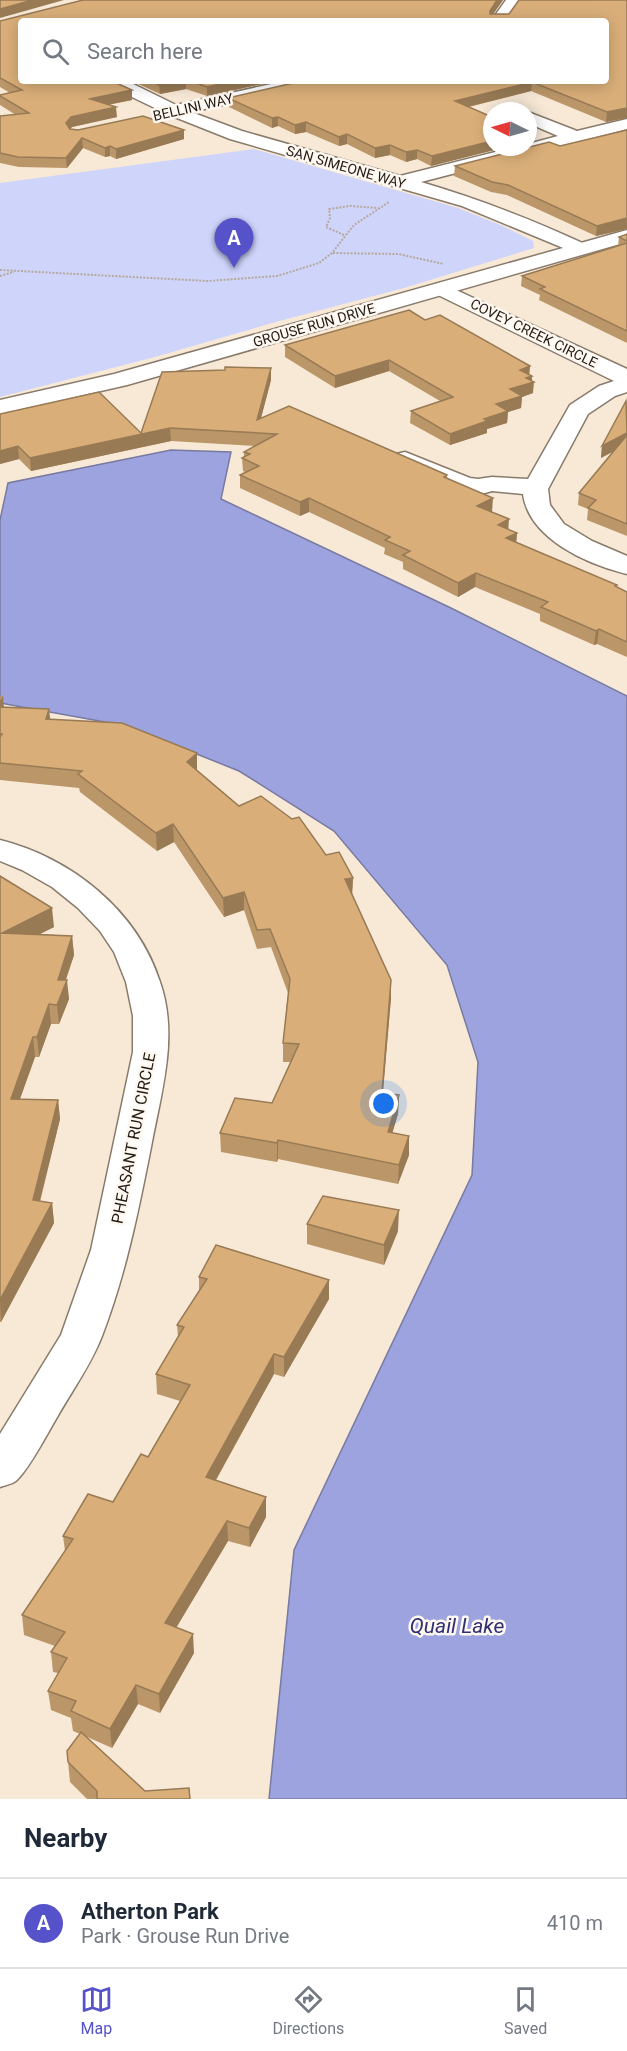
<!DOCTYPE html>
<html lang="en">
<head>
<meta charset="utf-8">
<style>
	:root { --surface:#fff; --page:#f6f6f7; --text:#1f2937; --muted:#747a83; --line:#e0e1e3; --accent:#5552ca }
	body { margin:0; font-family:Roboto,sans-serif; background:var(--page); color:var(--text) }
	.compass { position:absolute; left:483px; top:102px; width:54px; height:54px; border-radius:50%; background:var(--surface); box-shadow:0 3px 15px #0003; rotate:275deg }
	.you { position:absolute; left:384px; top:1104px; width:21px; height:21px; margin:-15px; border:4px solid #fff; border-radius:50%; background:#1a73e8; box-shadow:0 0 0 9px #1a73e833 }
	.badge { display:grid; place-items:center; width:39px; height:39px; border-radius:50%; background:var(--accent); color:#fff; font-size:20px; font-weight:700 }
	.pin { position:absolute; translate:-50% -50px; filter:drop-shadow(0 2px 3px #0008) }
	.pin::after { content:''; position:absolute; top:32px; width:21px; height:18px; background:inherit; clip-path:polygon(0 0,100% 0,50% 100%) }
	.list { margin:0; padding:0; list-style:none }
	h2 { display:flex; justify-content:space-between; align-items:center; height:78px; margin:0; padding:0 24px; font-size:26px }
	h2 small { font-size:20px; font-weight:400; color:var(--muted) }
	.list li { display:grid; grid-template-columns:39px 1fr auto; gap:18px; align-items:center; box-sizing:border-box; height:90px; padding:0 24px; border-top:2px solid var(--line) }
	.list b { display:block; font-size:22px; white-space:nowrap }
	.list p { margin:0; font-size:20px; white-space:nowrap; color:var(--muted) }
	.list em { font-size:20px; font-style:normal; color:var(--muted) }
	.icon { flex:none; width:33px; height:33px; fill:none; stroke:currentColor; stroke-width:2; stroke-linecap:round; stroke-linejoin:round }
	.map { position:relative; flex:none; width:627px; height:1799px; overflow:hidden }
	.search { position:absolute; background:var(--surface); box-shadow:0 3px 15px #0003; left:18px; right:18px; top:18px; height:66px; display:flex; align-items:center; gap:15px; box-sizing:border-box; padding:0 21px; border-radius:6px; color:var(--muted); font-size:22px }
	.sheet { height:168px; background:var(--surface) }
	nav { display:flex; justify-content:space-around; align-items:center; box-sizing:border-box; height:84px; border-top:2px solid var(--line); background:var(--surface); font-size:16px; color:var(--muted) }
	nav a { display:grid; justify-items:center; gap:3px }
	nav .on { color:var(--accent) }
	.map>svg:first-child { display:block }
</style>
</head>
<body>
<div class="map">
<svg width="627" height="1799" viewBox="0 0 627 1799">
	<rect width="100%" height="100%" fill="#f8e9d7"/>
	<path fill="#cfd4fb" d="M254,149L458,208L503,226L533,241L534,248L404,288L272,323L155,357L0,397V183Z"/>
	<path fill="#9da3de" stroke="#787aa1" stroke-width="1.5" d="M171,450L231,452L221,499L451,608L627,696V1799H269L294,1550L472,1175L478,1062L447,965L334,831L239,771L127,726L0,703V520L8,483Z"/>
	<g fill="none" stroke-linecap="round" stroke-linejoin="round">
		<defs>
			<g id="street">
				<path d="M506,0H522L507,21H491Z"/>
				<path d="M104,81H127L176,105L285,81H318L315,85L309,86L191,112L242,131L400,176L515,147H528V144L558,136L528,123V112L577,131L627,119V129L421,182C479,199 533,220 587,245L590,249L587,253L580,255L462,206L230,139L172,116H161L159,110L107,85Z"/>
				<path d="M441,283L627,369V392L615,396L588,414L548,489L550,505L564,524L592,541L627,556V574C587,564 529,539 523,494L492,491L478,495L463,491L396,464L393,459L396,454L405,452L470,478L478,479L492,477L528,479L570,405L599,386L614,381L434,293L430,289L434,285Z"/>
				<path d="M0,840C71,858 137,910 160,982C179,1036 161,1093 151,1147C138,1213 126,1273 102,1336C91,1365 71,1392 56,1419C46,1436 30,1467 17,1480C13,1484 5,1485 0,1487V1434L61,1335L91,1250L133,1052V1016L126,982L114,952L100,931L78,908L52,887L22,870L0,861Z"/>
			</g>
			<path id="secondary" d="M627,230V242L127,385L0,414V400L114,374Z"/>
		</defs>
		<use href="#street" stroke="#897b6b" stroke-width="3"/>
		<use href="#secondary" stroke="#897b6b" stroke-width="3"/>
		<g stroke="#b5a99b" stroke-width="2" stroke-dasharray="2 1.5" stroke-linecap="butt">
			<path d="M344,235L326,227L330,218L329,209L350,206L378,208"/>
			<path d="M333,253L398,254L444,264"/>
			<path d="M0,270L208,281L277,276L319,263L332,253L354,225L389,202"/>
			<path d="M0,276L14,272"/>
		</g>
		<use href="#street" fill="#fff" fill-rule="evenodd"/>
		<use href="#secondary" fill="#fff" fill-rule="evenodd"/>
	</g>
	<g fill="#bb9668">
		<path d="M83,0H503L493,14H509L627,0V118L606,122L531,91L469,107L492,147H506L431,166L417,159L406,162L390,155L375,158L347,144L339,146L306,132L295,134L278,126L272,128L229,107L228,98L302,81H606L21,21V81L132,90V100L108,105L117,117L72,127L70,129L78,130L184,139L116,159L110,156L105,157L83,148L67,168L19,167L0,163V116L16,115L0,105V95L10,93L0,87V21Z"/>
		<path d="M132,81H276L207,96L186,89L160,94Z"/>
		<path d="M627,130V229L596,236L507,195L491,192L454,176L455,166L560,146Z"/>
		<path d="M627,234V343L539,300L540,295L521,286L522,276L618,246L619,237Z"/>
		<path d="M425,320L530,366L529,374L532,381L533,393L522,397L521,408L508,412L507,423L487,429V433L450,445L410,423L411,411L440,401L389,371L335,388L285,357V345Z"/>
		<path d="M271,380L261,418L447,475V478L492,512H491L508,529L517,533L516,542L617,585V588L627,592V657L597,644L594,645L540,621V614L475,587L458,597L403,569V562L384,554L385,548L309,512L300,516L240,488V475L245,472L243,471L242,458L244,457V452L255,446L171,441L31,471L19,459L0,464V414L141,433Z"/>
		<path d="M627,401V536L587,520L588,509L578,505L579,493L614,451L601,458L602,446Z"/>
		<path d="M0,695L4,707L50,720L197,771L239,806L326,855L353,878L352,895L391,998L383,1093L399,1095L398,1114L392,1133L409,1136V1155L398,1184L278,1159L277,1162L221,1152L220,1133L272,1103L291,1062H283V1043L288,993L271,947L257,949L244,910L224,917L174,842L157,851L80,792L79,788L0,780Z"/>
		<path d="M0,876L54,927L40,934L72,936L74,955L66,980L69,999L59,1024H51L39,1057H35L20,1099L58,1100L60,1119L40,1202L52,1203L54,1223L1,1322H0Z"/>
		<path d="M307,1224L398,1231L384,1265L307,1244Z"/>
		<path d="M199,1277L329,1280V1299L284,1377L274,1374L216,1480L266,1497V1517L250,1547L228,1541L176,1628L194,1653L160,1713L138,1704L112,1748L85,1736L145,1791L190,1799H87L70,1782L67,1751L80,1734L73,1731L71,1718L51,1710L48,1691L58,1673L53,1672L51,1652L55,1646L24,1635L22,1615L65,1551L63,1536L113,1502L148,1457L180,1401L157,1394L156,1374L178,1337L177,1325L199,1292Z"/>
	</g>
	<g fill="#987a55">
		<path d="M33,0H64L0,18V9Z"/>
		<path d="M497,0H503L489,20L490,11Z"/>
		<path d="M178,81H186V89L160,94L159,85Z"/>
		<path d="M233,81H276L207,96V87Z"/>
		<path d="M532,82L531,91L455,110V101Z"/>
		<path d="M132,90V100L91,108L90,99Z"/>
		<path d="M116,107L117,117L72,127L67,133L66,123L71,117Z"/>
		<path d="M627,108V118L606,122L607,112Z"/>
		<path d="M278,117V126L272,128V118Z"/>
		<path d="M306,122V132L295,134V125Z"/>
		<path d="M184,130V139L116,159V149Z"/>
		<path d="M347,134V144L339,146V137Z"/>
		<path d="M82,138L83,148L67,168L66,158Z"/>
		<path d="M492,141V147H506L431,166L432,156Z"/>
		<path d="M390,145V155L375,158V148Z"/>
		<path d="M110,146V156L105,157V148Z"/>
		<path d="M417,150V159L406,162V152Z"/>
		<path d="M627,218V229L596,236L597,226Z"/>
		<path d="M389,360V371L335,388V376Z"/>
		<path d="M530,366L529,377L532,376V382H534L533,393L522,397L521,408L508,412L507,423L487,429V433L450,445V434L484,419L510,389L520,370Z"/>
		<path d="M271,368V380L257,433V420Z"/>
		<path d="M170,428L171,441L31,471L30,458Z"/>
		<path d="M627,433V444L601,458L602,446Z"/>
		<path d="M18,446L19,459L0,464V451Z"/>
		<path d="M309,498V512L300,516V502Z"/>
		<path d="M493,498L492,512L476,520L477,506Z"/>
		<path d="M509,519L508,533L498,525Z"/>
		<path d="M517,533L516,546L506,538Z"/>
		<path d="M476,573L475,587L458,597V583Z"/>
		<path d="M599,629L597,644L594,645L596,631Z"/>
		<path d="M3,695L4,713L0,722V701Z"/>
		<path d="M49,709L51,726L46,719Z"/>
		<path d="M197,753V771L187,762Z"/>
		<path d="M173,824L174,842L157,851L156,833Z"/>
		<path d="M353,878L352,896L345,879Z"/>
		<path d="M244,892V910L224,917L223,898Z"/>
		<path d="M52,908L54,927L4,952L2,933Z"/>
		<path d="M72,936L74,955L59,999L58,980Z"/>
		<path d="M67,980L69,999L59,1024L57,1005Z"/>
		<path d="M391,980V998L381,1112L382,1093Z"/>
		<path d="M49,1004L51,1024L39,1057L37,1037Z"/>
		<path d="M33,1037L35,1057L13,1118L11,1099Z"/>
		<path d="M399,1095L398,1114L387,1151L388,1132Z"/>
		<path d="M58,1100L60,1119L35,1220L33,1200Z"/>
		<path d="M409,1136V1155L398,1184L399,1165Z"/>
		<path d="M278,1140V1159L277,1162V1143Z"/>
		<path d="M52,1203L54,1223L1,1322L0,1300Z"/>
		<path d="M399,1210L398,1231L384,1265V1245Z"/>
		<path d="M329,1280V1299L284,1377V1357Z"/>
		<path d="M274,1354V1374L207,1496L206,1477Z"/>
		<path d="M266,1497V1517L250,1547L249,1528Z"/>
		<path d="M227,1521L228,1541L167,1643L165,1623Z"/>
		<path d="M193,1634L194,1653L160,1713L159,1694Z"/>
		<path d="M136,1685L138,1704L112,1748L110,1729Z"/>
	</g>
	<g fill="#d9ae79" stroke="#987a55" stroke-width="1.5">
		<path d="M0,0H33L0,9Z"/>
		<path d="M83,0H497L490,11V14H509L519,0H627V108L607,112L532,82L455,101L492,117V141L432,156L417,150L406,152L390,145L375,148L347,134L339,137L306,122L295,125L278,117L272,118L228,98L302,81H606V21H21V81H112L132,90L90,99L116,107L71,117L66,123L70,129L78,130L143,116L184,130L116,149L110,146L105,148L82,138L66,158L18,157L0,153V116L29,113L0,96V95L22,90L0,78V21Z"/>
		<path d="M151,81H178L159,85Z"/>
		<path d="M191,81H233L207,87Z"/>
		<path d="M627,130V218L597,226L508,185L492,182L455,166L549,142L560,146Z"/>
		<path d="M627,234V241L619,237Z"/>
		<path d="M627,243V331L540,289L545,287L522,276Z"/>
		<path d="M409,310L425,320L440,315L530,366L520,370L532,376L526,378L534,382L510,389L522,396L496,404L508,411L484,419L487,421L450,434L411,411L453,397L389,360L335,376L285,345Z"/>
		<path d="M225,367L271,368L257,420L289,406L447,475L444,477L493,498L477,506L509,519L498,525L517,533L506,538L617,585L615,586L627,592V642L599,629L596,631L541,607L548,602L476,573L458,583L403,555L410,551L385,540L390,537L309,498L300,502L240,475L259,466L242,458L250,454L244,452L277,434L170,428L30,458L18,446L0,451V414L99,392L141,433L162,372L225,370Z"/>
		<path d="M626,401L627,433L602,446Z"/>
		<path d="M627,435V524L588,508L596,500L579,493Z"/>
		<path d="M0,707L49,709L46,719L122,723L197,753L187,762L239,806L261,796L292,819L299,817L326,855L339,852L353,878L345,879L391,980L382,1093L399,1095L388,1132L409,1136L399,1165L278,1140L277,1143L220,1133L235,1098L272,1103L299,1044L283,1043L290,979L270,929L257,930L244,892L223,898L173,824L156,833L78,774L82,771L0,763V737L2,734H0Z"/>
		<path d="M0,876L52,908L2,933L72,936L58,980H67L57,1005L49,1004L37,1037H33L11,1099L58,1100L33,1200L52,1203L0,1300Z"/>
		<path d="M323,1196L399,1210L384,1245L307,1224Z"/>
		<path d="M216,1245L329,1280L284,1357L274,1354L206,1477L266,1497L249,1528L227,1521L165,1623L193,1634L159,1694L136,1685L110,1729L71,1711L76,1701L48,1691L67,1658L51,1652L65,1632L22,1615L73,1539L63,1536L88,1494L113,1502L141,1454L148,1457L190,1385L156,1374L184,1327L177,1325L207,1279L199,1277Z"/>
		<path d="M81,1732L145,1791L189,1788L190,1799H97V1791L68,1762L67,1751Z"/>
	</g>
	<g text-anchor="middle" stroke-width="5" stroke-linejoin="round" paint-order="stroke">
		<g font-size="14" fill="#201b14" stroke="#fef8f1">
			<text transform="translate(193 107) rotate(-13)" y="5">BELLINI WAY</text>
			<text transform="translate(346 167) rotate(16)" y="5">SAN SIMEONE WAY</text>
			<text transform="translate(314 325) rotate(-16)" y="5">GROUSE RUN DRIVE</text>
			<text transform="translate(534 333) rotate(26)" y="5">COVEY CREEK CIRCLE</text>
		</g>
		<g font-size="16" fill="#201b14" stroke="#fef8f1">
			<text transform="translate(133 1138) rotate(-79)" y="6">PHEASANT RUN CIRCLE</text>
		</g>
		<g font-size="21" font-style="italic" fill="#302f74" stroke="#fef8f1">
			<text x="457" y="1633">Quail Lake</text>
		</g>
	</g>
</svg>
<svg class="compass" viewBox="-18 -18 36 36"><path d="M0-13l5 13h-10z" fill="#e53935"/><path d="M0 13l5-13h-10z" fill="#747a83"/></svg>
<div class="you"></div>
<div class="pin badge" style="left:234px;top:268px">A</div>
<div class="search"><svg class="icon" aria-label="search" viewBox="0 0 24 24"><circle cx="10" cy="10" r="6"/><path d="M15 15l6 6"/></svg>Search here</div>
</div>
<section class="sheet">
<h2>Nearby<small></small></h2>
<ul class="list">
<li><span class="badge">A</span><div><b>Atherton Park</b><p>Park · Grouse Run Drive</p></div><em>410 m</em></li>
</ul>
</section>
<nav>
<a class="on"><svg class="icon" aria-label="map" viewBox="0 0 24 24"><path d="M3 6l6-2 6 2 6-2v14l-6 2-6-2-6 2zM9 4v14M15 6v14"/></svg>Map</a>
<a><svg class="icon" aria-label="directions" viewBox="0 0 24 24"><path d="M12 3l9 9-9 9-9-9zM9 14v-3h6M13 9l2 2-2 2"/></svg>Directions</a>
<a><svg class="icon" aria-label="saved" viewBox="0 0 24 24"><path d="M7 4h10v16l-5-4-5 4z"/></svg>Saved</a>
</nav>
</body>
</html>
